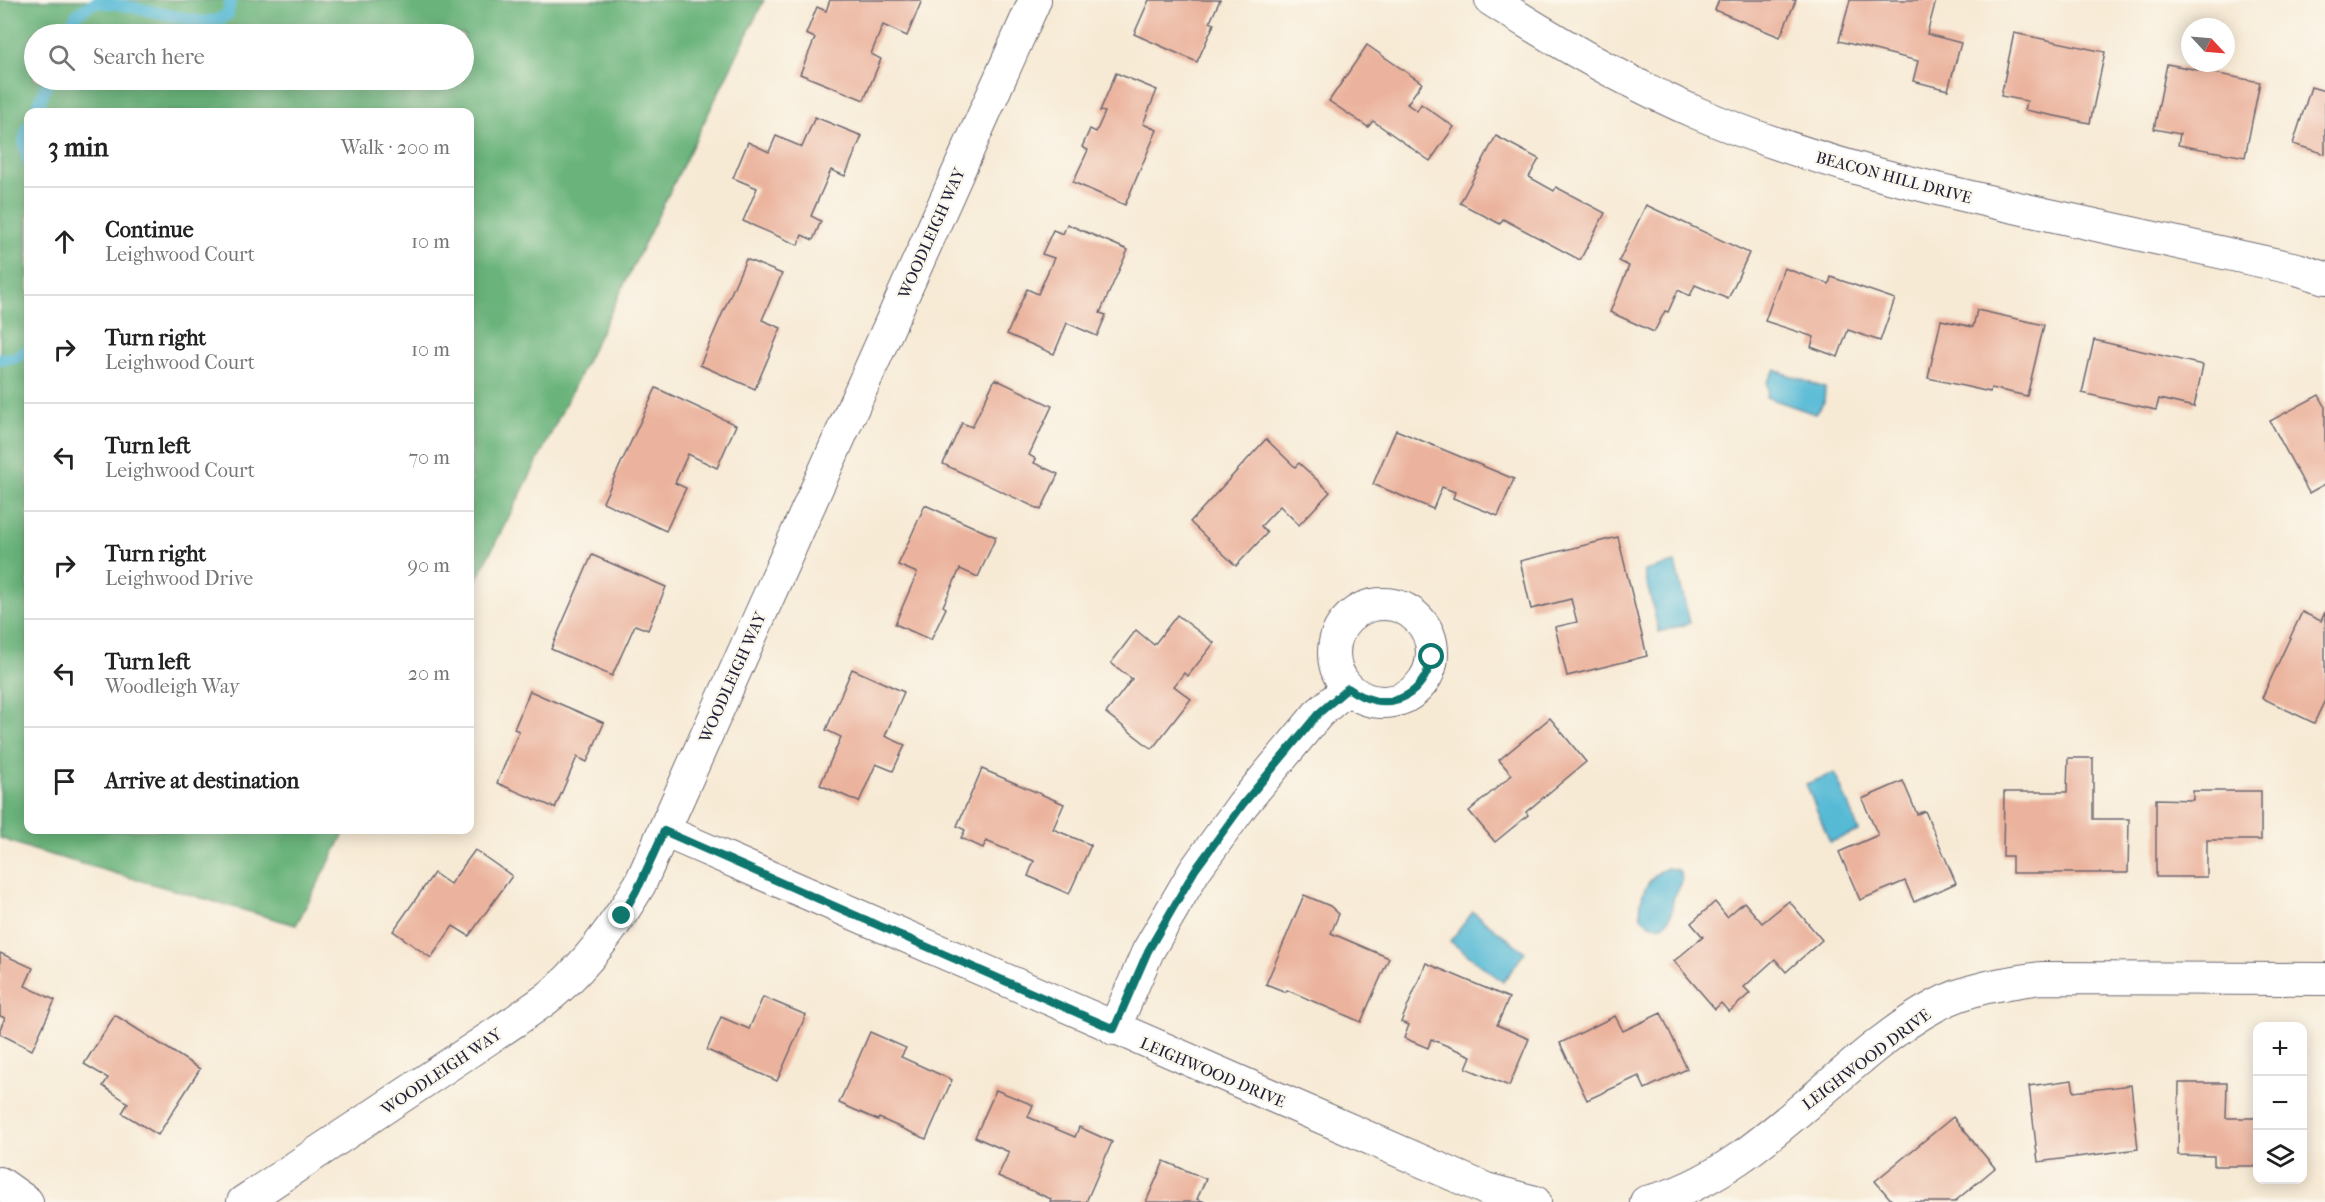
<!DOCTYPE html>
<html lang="en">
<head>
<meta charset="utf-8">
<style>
	:root { --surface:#fff; --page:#f6f6f6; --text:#222; --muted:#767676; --line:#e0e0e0 }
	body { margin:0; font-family:"IM FELL French Canon",serif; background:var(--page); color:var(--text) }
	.controls { position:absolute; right:18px; bottom:18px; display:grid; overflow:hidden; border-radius:12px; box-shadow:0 3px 15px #0003 }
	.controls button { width:54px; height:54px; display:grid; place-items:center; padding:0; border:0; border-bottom:2px solid var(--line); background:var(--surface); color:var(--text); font:30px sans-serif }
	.compass { position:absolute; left:2181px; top:18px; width:54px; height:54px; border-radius:50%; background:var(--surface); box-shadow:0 3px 15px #0003; rotate:116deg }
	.stop { position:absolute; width:18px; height:18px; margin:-14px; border:4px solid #0f766e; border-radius:50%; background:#fff }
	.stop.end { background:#0f766e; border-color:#fff; box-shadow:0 2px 6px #0008 }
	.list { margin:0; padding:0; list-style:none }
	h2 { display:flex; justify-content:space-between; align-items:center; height:78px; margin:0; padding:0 24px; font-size:26px }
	h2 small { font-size:20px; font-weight:400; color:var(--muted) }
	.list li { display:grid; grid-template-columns:39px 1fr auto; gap:18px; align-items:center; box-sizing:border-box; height:108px; padding:0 24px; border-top:2px solid var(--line) }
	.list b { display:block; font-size:22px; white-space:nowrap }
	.list p { margin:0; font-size:20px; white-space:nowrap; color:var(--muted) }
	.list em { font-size:20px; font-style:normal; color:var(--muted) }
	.icon { flex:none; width:33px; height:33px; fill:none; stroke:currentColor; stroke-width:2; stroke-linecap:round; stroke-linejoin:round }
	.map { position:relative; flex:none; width:2325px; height:1202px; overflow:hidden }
	.search { position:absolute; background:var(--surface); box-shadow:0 3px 15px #0003; left:24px; top:24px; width:450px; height:66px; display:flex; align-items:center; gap:15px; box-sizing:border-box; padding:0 21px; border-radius:33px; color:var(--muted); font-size:22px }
	.panel { position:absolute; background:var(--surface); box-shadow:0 3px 15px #0003; left:24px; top:108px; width:450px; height:726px; border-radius:12px }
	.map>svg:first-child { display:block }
</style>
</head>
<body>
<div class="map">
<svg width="2325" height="1202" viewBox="0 0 2325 1202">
	<rect width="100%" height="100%" fill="#fbf7ec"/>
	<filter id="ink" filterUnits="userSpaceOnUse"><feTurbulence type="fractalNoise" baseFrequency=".0167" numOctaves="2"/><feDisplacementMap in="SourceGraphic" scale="12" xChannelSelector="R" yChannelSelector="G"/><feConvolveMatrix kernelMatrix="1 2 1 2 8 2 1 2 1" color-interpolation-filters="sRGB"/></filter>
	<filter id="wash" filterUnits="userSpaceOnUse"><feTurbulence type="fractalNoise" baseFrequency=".008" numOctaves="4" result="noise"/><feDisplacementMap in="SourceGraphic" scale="24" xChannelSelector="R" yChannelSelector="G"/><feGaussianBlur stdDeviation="1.35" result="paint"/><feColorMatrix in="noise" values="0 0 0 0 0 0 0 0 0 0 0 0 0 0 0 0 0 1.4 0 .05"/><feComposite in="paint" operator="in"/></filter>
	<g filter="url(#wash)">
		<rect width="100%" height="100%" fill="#f7ead5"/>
		<path fill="#6ab47b" stroke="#466b5b" stroke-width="1.5" fill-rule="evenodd" d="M0,0H764L533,470L470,592V112H28V830H346L296,925L34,850L0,838ZM34,34H464V80H34Z"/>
		<g fill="#57bad5" stroke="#3c6e88" stroke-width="1.5">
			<path d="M1775,370L1825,388L1824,402L1815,414L1766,397L1768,391L1767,382Z"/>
			<path d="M1675,563L1690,623L1659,632L1644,571Z"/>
			<path d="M1835,773L1859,831L1830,842L1806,784Z"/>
			<path d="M1667,868L1678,870C1688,883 1676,888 1673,900C1672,905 1672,910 1671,914C1666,930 1650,928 1641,917C1638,896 1648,876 1667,868Z"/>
			<path d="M1473,912L1525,952L1503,982L1450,941Z"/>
		</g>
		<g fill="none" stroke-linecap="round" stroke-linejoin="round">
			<g stroke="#57bad5" stroke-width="12">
				<path d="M66,34L78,13L96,2L117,4L202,22L218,20L228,14L230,0"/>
				<path d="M35,112L49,80"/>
				<path d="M28,126L24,143L28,161"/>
				<path d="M0,359L15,358L28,350"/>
			</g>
		</g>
		<g id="blocks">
			<g fill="#ebb39d">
				<path d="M830,0H922L907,36L883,25L871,54L881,59L864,100L800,74L815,38L806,34L817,7L826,11Z"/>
				<path d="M1149,0H1220L1210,22L1214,24L1197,62L1134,34Z"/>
				<path d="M1719,0H1796L1780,37L1715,10Z"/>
				<path d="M1850,0H1936L1927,34L1961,43L1948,90L1913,81L1918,61L1839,41Z"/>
				<path d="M2014,33L2105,52L2090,123L2025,110L2027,101L2001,96Z"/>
				<path d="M1367,45L1422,83L1407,104L1417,111L1421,104L1454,127L1430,161L1373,121L1368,127L1329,101Z"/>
				<path d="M2167,64L2260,82L2245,157L2178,145L2180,134L2154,129Z"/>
				<path d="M1116,73L1157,90L1143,124L1157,130L1125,205L1073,182L1088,150L1082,147L1090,129L1096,132L1105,112L1100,111Z"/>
				<path d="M2311,87L2325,91V154L2293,144Z"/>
				<path d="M815,117L862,136L845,176L831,170L811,216L821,221L813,240L802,235L798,245L743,221L757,188L733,178L748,142L769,152L776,136L802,147Z"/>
				<path d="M1496,136L1539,159L1529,177L1554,191L1556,187L1605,213L1580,260L1503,219L1500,224L1460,203Z"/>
				<path d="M1646,205L1749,253L1728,299L1695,285L1690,296L1678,290L1668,312L1665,311L1654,332L1610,312L1629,266L1619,261Z"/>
				<path d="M1067,224L1128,250L1100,313L1106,315L1097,336L1067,323L1054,354L1007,334L1027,289L1038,294L1054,258L1042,254L1053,230L1063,234Z"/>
				<path d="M746,259L782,274L762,320L781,328L755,389L700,365Z"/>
				<path d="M1784,268L1829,284L1831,277L1895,299L1880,341L1848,330L1838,357L1811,347L1814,337L1765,321Z"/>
				<path d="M1977,310L2044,325L2027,396L1991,388L1990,392L1928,378L1941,320L1973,327Z"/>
				<path d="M2094,340L2203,365L2194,407L2159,399L2156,410L2082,393Z"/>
				<path d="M995,379L1052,406L1029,455L1036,459L1034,463L1058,474L1041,510L943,464L962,423L972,427Z"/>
				<path d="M656,388L736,425L717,468L688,454L675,483L686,488L666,531L603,502Z"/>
				<path d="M2319,395L2325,406V484L2309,493L2270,421Z"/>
				<path d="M1396,430L1514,479L1498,516L1453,498L1455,492L1442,487L1433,509L1373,484Z"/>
				<path d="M1266,439L1295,467L1299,463L1330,492L1299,525L1280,506L1261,526L1267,533L1236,566L1190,522Z"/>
				<path d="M925,505L996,537L978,577L960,569L943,606L946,608L931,640L895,624L917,573L898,565Z"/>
				<path d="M1618,537L1647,656L1567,676L1555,627L1577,622L1571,599L1531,609L1520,561Z"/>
				<path d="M592,555L666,587L648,630L635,625L612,676L551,649Z"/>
				<path d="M2302,612L2321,621L2325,612V700L2314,723L2262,698Z"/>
				<path d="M1177,615L1214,643L1188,676L1184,673L1174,686L1191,699L1152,749L1106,713L1132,679L1111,663L1136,630L1154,645Z"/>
				<path d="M852,669L904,692L885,736L905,745L893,771L876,764L859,802L820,785L841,737L826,730Z"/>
				<path d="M530,691L604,723L587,762L577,757L555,808L497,783L519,731L514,729Z"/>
				<path d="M1550,718L1586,762L1526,812L1528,815L1495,842L1469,811L1512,775L1499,760Z"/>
				<path d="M2068,758H2093V819H2129L2128,873H2012V856H2003L2004,792H2067Z"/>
				<path d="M982,769L1064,804L1053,829L1091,845L1069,894L1028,876L1034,861L986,841L983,848L961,838L965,830L957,826Z"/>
				<path d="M1903,781L1917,814L1925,811L1956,883L1914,902L1905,881L1860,900L1839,852L1878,835L1862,799Z"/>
				<path d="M2193,791H2261V840H2207V877H2156V799L2193,800Z"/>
				<path d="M475,850L512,876L469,936L453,926L431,958L393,931L434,873L450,884Z"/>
				<path d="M1304,895L1330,906L1339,914L1331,933L1389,958L1361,1022L1287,990L1286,992L1266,984Z"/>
				<path d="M1789,901L1822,940L1786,972L1775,959L1744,987L1750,993L1729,1012L1721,1003L1715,1009L1674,961L1703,937L1691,923L1715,902L1727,917L1744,902L1762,923Z"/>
				<path d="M0,953L33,968L25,986L55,1000L32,1050L0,1034V1029L5,1018L0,1016Z"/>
				<path d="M1426,963L1509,998L1497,1025L1529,1039L1509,1086L1466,1068L1471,1056L1431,1039L1428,1048L1404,1038L1409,1025L1401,1022Z"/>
				<path d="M763,997L806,1015L777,1081L707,1050L721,1017L749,1029Z"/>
				<path d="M1661,1013L1687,1069L1645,1089L1639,1076L1587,1100L1560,1043L1615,1016L1623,1031Z"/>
				<path d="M115,1015L200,1069L158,1135L122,1113L128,1103L103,1086L108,1078L84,1064Z"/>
				<path d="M870,1032L906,1048L901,1057L952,1080L926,1139L879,1118L878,1120L839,1103Z"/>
				<path d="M2072,1080L2074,1092L2131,1085L2138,1149L2038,1162L2029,1086Z"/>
				<path d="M2179,1083H2227L2226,1118H2258V1166H2214V1156L2178,1155Z"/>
				<path d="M996,1090L1033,1105L1028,1117L1075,1137L1079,1127L1112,1142L1086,1202H1050L1051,1199L998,1176L1009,1152L975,1137Z"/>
				<path d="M1953,1117L1995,1168L1954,1202H1893L1875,1181Z"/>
				<path d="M1164,1161L1206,1179L1197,1199L1205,1202H1146Z"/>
			</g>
		</g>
	</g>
	<g filter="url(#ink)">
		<use href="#blocks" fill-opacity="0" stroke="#6d6871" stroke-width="1.5"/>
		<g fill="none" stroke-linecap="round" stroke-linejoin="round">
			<defs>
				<g id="street">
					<path d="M1491,0C1557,42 1625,82 1697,113C1806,160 1921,186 2036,212C2123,231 2210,250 2297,269L2325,278"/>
					<circle cx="1383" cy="653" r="49"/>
					<path d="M664,831L1486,1189L1535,1202"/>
					<path d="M1114,1029L1148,951L1195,870L1243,804L1318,714L1348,688"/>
					<path d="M0,1183L27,1202"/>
					<path d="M243,1202L515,1021C529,1011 544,1002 557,990C591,960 617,923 640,884L1035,0"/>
					<path d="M1646,1202C1753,1179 1840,1057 1935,1006C1968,988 2005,983 2041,978L2325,979"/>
				</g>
			</defs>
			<use href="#street" stroke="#6d6871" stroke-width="34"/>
			<use href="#street" stroke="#fff" stroke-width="32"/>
		</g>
	</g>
	<g fill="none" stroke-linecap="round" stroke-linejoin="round" filter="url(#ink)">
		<path stroke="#0f766e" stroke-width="8" d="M622,916L640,884L664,831L1114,1029L1148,951L1195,870L1243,804L1318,714L1348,688C1384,714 1422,701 1432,657"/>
	</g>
	<g text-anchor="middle" stroke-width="4.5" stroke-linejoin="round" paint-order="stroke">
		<g font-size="16" fill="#22223b" stroke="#fbf7ec">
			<text transform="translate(1894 177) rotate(15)" y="6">BEACON HILL DRIVE</text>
			<text transform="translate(931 233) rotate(-66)" y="6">WOODLEIGH WAY</text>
			<text transform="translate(732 677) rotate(-66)" y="6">WOODLEIGH WAY</text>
			<text transform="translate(1866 1059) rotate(-37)" y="6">LEIGHWOOD DRIVE</text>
			<text transform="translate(441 1071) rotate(-34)" y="6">WOODLEIGH WAY</text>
			<text transform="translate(1213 1072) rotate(23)" y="6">LEIGHWOOD DRIVE</text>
		</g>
	</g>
</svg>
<div class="controls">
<button>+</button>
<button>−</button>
<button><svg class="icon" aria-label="layers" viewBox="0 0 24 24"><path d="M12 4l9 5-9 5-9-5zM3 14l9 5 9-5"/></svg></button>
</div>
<svg class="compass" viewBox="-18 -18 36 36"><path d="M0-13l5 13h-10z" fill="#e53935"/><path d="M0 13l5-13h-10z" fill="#767676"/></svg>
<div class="stop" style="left:1432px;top:657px"></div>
<div class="stop end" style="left:622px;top:916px"></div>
<div class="search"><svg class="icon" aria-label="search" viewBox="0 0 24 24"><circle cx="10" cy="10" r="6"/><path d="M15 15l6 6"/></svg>Search here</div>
<section class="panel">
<h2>3 min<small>Walk · 200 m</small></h2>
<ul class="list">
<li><svg class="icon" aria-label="ahead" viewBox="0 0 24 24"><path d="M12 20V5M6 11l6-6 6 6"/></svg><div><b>Continue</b><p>Leighwood Court</p></div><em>10 m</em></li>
<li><svg class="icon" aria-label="right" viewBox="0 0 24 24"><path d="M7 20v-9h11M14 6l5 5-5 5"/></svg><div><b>Turn right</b><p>Leighwood Court</p></div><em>10 m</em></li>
<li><svg class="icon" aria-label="left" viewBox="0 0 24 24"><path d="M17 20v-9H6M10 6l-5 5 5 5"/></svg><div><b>Turn left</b><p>Leighwood Court</p></div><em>70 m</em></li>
<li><svg class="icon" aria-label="right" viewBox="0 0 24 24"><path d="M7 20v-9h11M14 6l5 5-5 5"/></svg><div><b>Turn right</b><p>Leighwood Drive</p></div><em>90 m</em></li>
<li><svg class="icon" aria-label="left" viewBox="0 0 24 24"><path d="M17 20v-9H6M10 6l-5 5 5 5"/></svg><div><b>Turn left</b><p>Woodleigh Way</p></div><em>20 m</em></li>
<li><svg class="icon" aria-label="arrive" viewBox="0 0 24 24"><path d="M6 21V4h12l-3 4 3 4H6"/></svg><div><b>Arrive at destination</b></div></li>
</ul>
</section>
</div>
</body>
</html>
